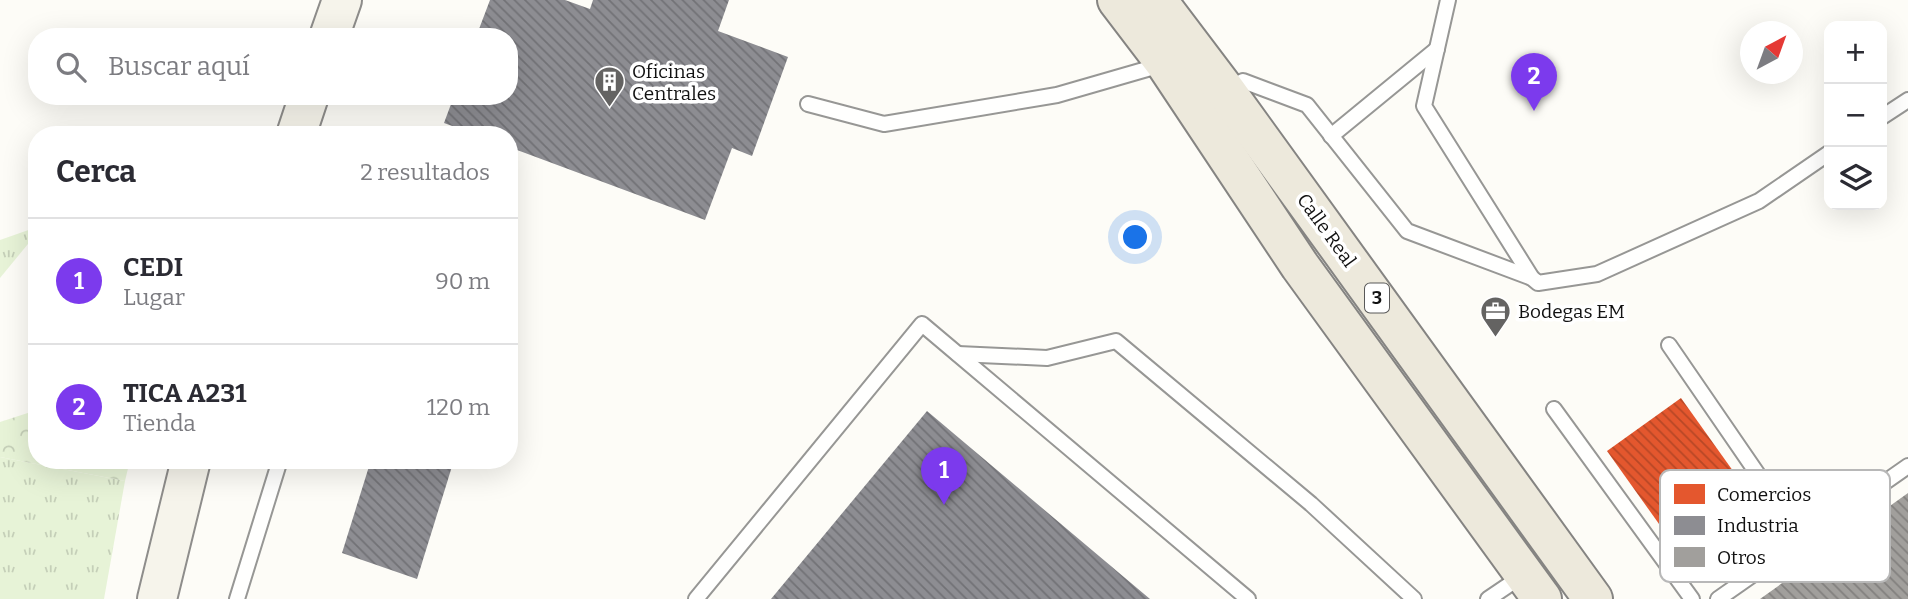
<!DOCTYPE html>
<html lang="es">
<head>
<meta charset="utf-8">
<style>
	:root { --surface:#fff; --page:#f7f7f7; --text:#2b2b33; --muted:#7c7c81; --line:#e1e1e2; --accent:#7c3aed }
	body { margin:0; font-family:Bitter,serif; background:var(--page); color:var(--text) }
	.controls { position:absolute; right:21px; top:21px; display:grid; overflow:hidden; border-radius:14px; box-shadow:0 7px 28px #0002 }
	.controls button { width:63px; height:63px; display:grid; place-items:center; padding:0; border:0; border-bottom:2px solid var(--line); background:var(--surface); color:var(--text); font:35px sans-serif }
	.compass { position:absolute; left:1740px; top:21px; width:63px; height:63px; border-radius:50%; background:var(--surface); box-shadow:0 7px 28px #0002; rotate:41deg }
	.you { position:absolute; left:1136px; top:238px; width:24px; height:24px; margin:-18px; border:5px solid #fff; border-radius:50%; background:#1a73e8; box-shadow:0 0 0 10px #1a73e833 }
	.badge { display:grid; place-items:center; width:46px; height:46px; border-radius:50%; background:var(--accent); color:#fff; font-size:23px; font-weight:700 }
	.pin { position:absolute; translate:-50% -58px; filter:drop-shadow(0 2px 4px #0008) }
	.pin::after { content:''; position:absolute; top:37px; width:24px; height:21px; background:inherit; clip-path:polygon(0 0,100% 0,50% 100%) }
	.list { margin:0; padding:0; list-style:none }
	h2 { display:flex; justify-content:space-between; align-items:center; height:91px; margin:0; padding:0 28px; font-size:30px }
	h2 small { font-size:23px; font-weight:400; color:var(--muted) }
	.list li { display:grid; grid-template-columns:46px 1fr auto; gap:21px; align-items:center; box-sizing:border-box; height:126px; padding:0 28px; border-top:2px solid var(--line) }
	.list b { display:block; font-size:26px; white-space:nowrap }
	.list p { margin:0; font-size:23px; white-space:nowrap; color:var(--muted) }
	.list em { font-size:23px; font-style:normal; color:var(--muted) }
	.icon { flex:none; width:38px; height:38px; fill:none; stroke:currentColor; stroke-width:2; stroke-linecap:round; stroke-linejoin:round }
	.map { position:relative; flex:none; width:1908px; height:599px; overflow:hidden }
	.search { position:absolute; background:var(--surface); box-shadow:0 7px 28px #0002; left:28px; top:28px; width:490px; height:77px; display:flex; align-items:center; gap:18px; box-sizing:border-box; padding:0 24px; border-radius:28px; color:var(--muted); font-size:26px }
	.panel { position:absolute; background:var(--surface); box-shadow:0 7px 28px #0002; left:28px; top:126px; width:490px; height:343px; border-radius:28px }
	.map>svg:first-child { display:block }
</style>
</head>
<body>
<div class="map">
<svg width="1908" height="599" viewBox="0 0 1908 599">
	<defs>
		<pattern id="grass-tufts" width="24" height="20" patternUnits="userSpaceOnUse" patternTransform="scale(1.75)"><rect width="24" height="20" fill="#e7f3d7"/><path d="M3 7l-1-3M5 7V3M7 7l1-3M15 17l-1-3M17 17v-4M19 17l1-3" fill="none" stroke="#c5cfb8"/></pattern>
		<pattern id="park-crowns" width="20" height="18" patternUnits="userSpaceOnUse" patternTransform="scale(1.75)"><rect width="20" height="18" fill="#e7f3d7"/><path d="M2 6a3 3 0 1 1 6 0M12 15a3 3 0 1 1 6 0" fill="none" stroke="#c5cfb8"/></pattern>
		<pattern id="shops-back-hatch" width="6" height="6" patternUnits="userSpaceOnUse" patternTransform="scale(1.75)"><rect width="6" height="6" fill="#e4572e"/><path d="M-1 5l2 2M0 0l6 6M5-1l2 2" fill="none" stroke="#b74726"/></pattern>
		<pattern id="industry-back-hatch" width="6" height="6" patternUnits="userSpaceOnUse" patternTransform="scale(1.75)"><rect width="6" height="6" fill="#8d8d92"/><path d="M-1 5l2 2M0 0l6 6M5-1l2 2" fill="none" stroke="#727276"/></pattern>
		<pattern id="building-back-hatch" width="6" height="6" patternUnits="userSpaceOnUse" patternTransform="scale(1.75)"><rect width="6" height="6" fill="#a19f9c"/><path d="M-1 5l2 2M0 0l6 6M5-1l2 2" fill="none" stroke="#82807e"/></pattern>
	</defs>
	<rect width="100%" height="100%" fill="#fdfcf7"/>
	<g fill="url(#grass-tufts)">
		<path d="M37,227V233L0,278V240Z"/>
		<path d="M0,457L125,481L104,599H0Z"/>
	</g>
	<path fill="url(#park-crowns)" d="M37,410V460H130L125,481L0,457V422Z"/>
	<path fill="url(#shops-back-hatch)" d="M1681,398L1768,520L1694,573L1607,451Z"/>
	<g fill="url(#industry-back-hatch)">
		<path d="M490,0H565L590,9L593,0H729L718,31L788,57L752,156L732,148L705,220L509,147V135H477L444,123L454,96H509V37H476Z"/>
		<path d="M927,411L1150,599H771Z"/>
		<path d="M371,460H454L417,579L342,553Z"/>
	</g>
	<path fill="url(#building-back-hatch)" d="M1908,493V599H1760Z"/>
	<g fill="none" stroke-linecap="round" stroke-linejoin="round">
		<defs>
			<g id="lane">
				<path d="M1448,0L1424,106L1532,278L1538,283L1597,274L1759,201L1829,153"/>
				<path d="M1227,89L1243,81L1307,105L1407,231L1532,278"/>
				<path d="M808,104L884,124L1057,95L1161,65"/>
				<path d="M1882,117L1908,100"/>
				<path d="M1331,136L1437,49"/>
				<path d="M1669,345L1803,540"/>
				<path d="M958,354L1047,358L1116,341L1311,504L1414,599"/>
				<path d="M1554,409L1692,599"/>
				<path d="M237,599L280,460"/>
				<path d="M696,599L922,324L1248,599"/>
				<path d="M1488,599L1522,576"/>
				<path d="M1718,599L1908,466"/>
			</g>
			<g id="secondary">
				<path d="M329,37L342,0"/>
				<path d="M296,135L309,96"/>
				<path d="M157,599L191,460"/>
			</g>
			<g id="primary">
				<path d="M1117,0L1165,63L1300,266L1542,599"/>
				<path d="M1157,0L1225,90L1593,599"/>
			</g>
		</defs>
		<use href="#lane" stroke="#979795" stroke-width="18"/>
		<use href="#secondary" stroke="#8e8d8b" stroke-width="42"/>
		<use href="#primary" stroke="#858482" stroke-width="42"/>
		<use href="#lane" stroke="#fffffe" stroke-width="14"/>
		<use href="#secondary" stroke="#f6f4eb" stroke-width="38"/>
		<use href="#primary" stroke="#ede9dc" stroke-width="38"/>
	</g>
	<defs>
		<symbol id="building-pin" viewBox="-11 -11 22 30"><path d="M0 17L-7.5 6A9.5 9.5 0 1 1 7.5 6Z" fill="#646362" stroke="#fff"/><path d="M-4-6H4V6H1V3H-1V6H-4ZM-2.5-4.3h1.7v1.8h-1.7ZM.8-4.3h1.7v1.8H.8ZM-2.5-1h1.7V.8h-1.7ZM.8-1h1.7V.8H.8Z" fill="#fff"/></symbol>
		<symbol id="office-pin" viewBox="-11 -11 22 30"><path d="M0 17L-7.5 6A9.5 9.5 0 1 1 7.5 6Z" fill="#646362" stroke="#fff"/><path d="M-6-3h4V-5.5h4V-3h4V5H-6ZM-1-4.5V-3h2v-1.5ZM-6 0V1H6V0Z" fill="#fff"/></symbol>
	</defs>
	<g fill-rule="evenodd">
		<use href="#building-pin" x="592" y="64" width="35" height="47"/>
		<use href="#office-pin" x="1478" y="294" width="35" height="47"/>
	</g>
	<g text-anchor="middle" stroke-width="7" stroke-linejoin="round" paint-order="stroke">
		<rect fill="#fff" stroke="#585858" stroke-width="2" x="1365" y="283.5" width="24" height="29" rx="5"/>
		<g font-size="18" font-weight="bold" fill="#111">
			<text x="1377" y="304">3</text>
		</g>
		<g font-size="19" fill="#111" stroke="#fff" text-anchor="start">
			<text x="632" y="78">Oficinas<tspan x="632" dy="22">Centrales</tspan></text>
			<text x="1518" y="318">Bodegas EM</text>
		</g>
		<g font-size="19" fill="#111" stroke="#fff">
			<text transform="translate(1327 230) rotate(54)" y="7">Calle Real</text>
		</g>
	</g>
	<rect x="1660" y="470" width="230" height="112" rx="10" fill="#fff" stroke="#b8b8b8" stroke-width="2"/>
	<rect x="1674" y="484" width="31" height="20" fill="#e4572e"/>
	<rect x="1674" y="516" width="31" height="19" fill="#8d8d92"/>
	<rect x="1674" y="547" width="31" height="20" fill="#a19f9c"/>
	<g font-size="19" fill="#111">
		<text x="1717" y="501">Comercios</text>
		<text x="1717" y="532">Industria</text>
		<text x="1717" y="564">Otros</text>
	</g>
</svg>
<div class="controls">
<button>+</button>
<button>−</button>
<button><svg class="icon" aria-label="layers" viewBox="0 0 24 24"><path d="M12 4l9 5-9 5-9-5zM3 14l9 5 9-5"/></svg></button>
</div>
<svg class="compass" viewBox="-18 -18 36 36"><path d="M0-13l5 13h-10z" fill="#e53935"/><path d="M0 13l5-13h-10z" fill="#7c7c81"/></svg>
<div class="you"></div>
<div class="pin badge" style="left:944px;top:505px">1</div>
<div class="pin badge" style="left:1534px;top:111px">2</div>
<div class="search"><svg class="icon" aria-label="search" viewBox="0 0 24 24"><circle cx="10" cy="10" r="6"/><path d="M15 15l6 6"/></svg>Buscar aquí</div>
<section class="panel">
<h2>Cerca<small>2 resultados</small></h2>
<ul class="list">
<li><span class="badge">1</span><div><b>CEDI</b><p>Lugar</p></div><em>90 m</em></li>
<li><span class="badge">2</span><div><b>TICA A231</b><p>Tienda</p></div><em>120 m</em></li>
</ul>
</section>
</div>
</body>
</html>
